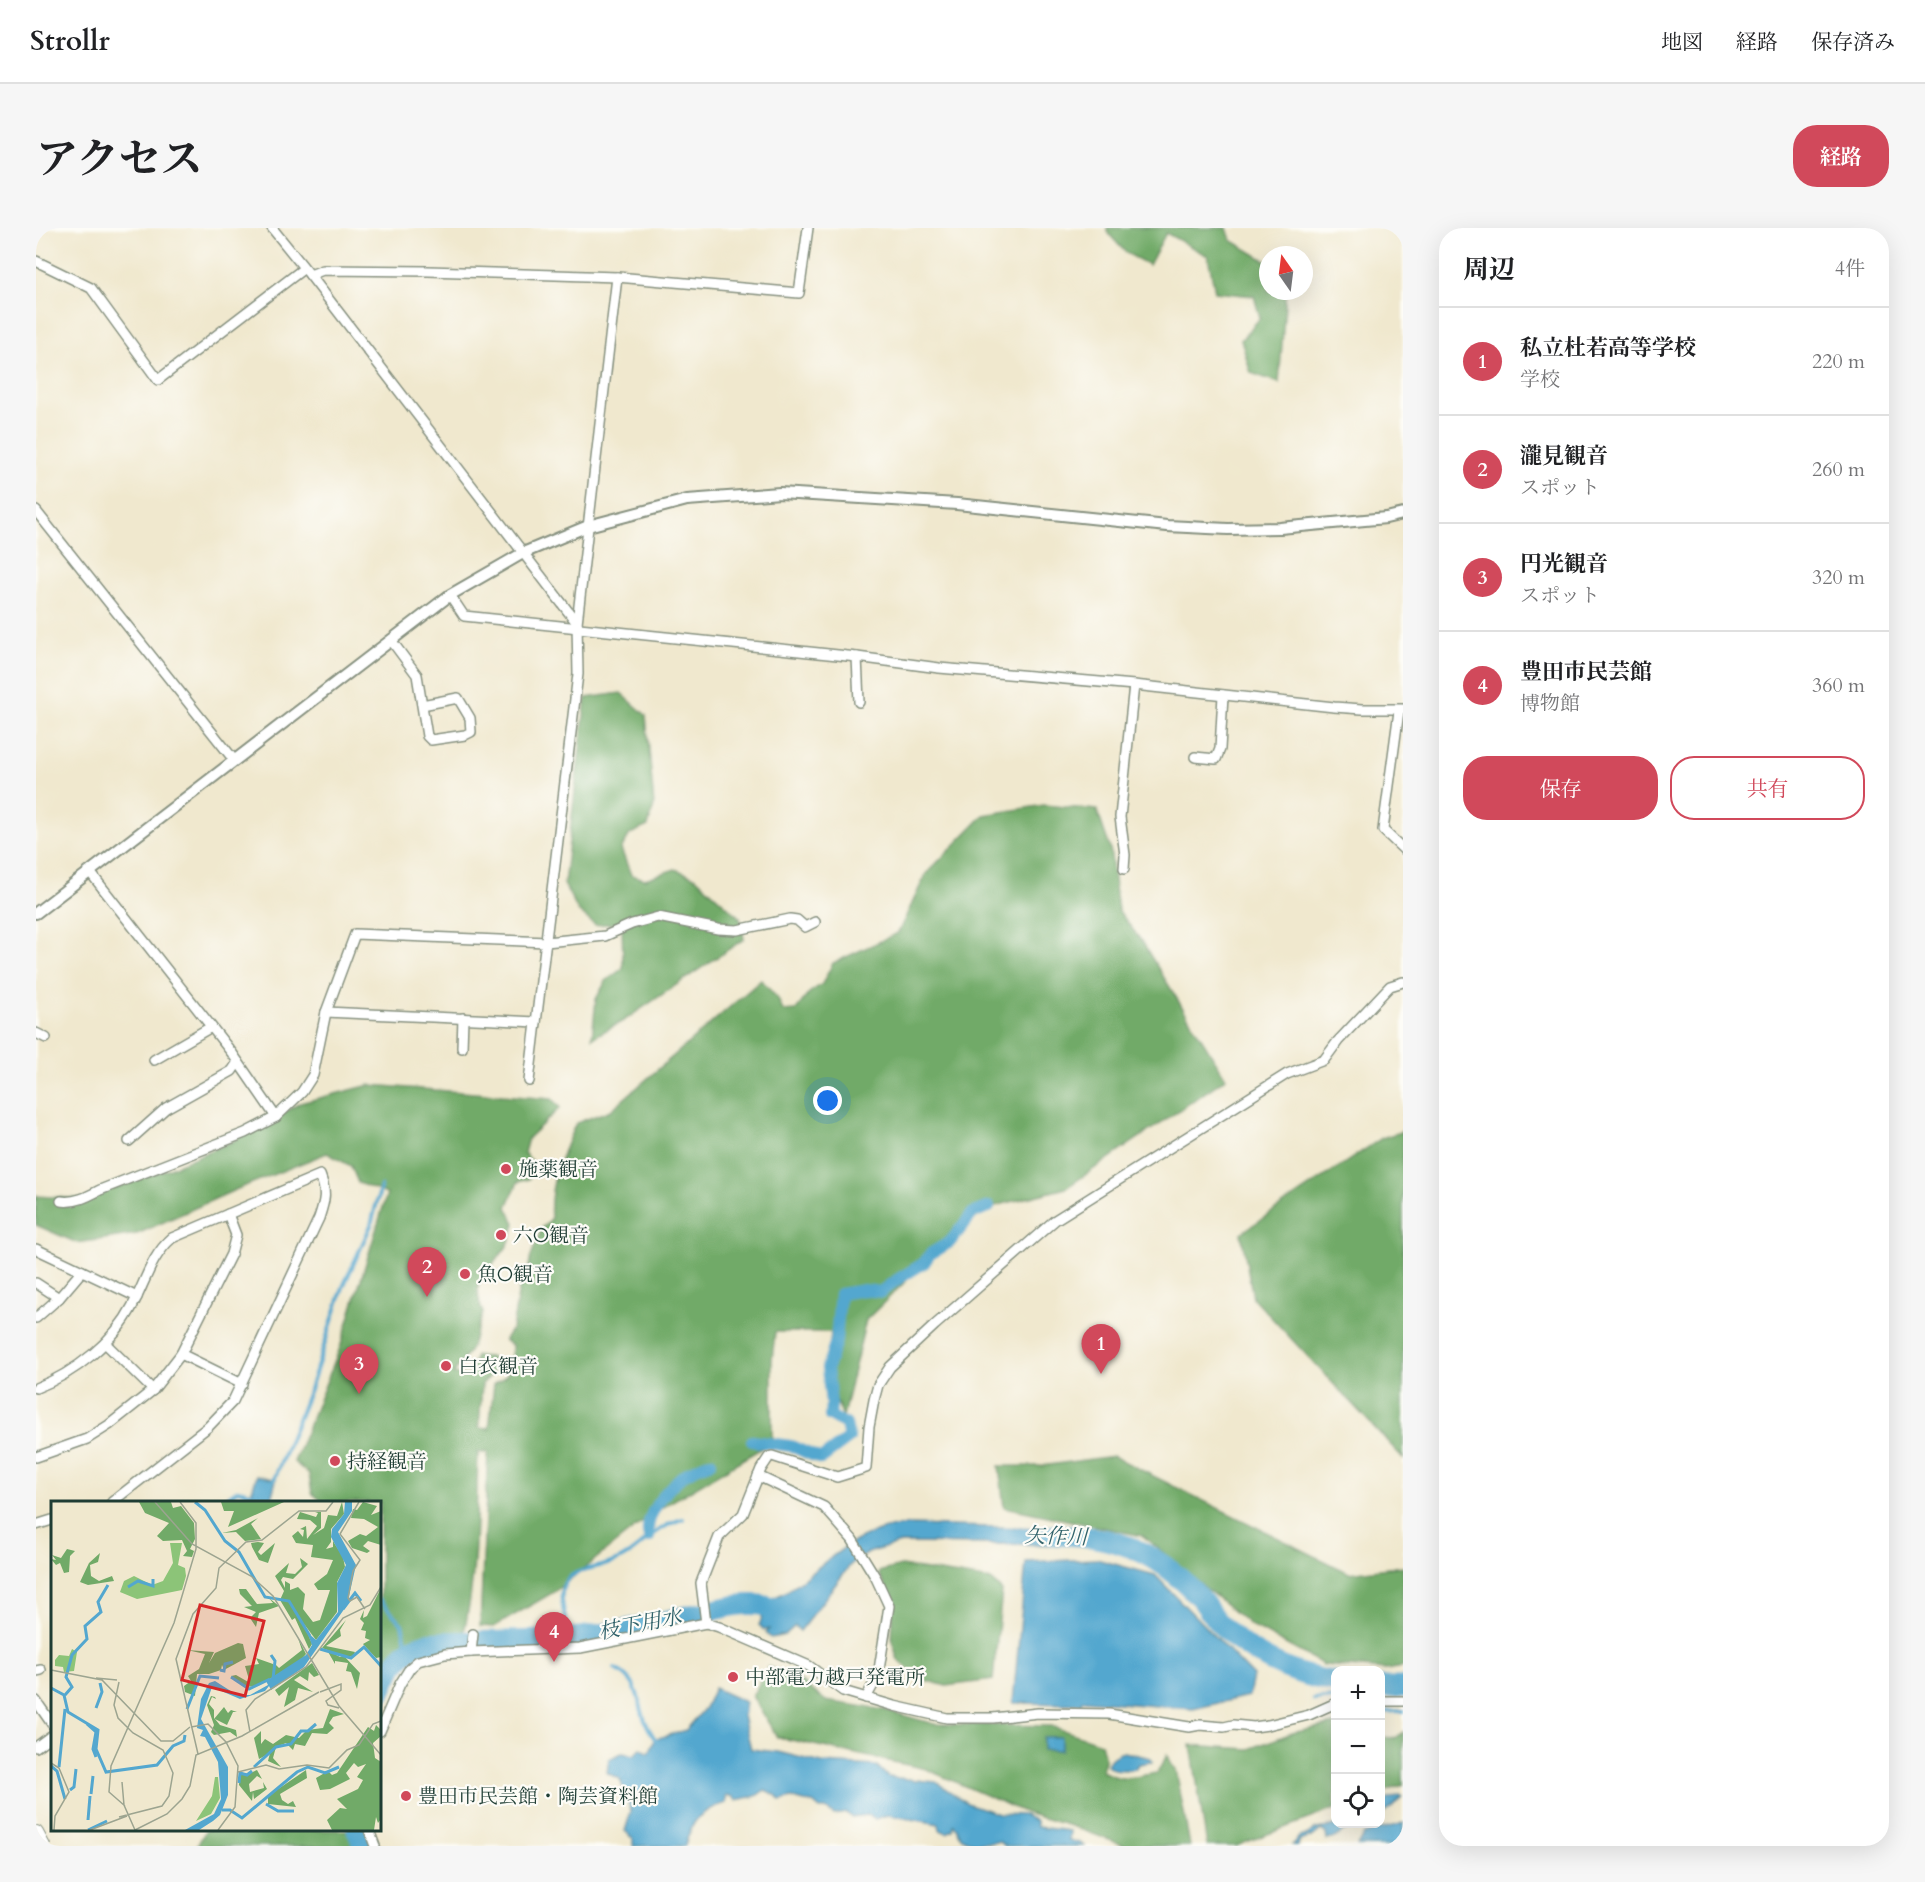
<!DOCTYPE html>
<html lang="ja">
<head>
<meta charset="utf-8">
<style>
	:root { --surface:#fff; --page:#f6f6f6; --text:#202124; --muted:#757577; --line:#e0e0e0; --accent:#d1495b }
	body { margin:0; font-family:Cardo,"Noto Serif JP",serif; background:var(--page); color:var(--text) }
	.controls { position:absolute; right:18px; bottom:18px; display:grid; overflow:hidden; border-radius:12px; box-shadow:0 6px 24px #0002 }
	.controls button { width:54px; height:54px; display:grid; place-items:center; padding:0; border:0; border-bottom:2px solid var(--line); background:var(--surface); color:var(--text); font:30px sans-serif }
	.compass { position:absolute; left:1223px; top:18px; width:54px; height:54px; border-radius:50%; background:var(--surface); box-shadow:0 6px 24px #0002; rotate:346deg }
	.you { position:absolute; left:792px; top:873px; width:21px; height:21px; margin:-15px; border:4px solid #fff; border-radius:50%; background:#1a73e8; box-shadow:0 0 0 9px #1a73e833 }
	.badge { display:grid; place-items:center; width:39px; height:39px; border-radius:50%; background:var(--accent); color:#fff; font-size:20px; font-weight:700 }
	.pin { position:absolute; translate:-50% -50px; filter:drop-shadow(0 2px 3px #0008) }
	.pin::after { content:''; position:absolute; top:32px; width:21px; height:18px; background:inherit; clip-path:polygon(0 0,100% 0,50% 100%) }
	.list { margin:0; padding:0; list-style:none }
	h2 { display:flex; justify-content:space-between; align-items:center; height:78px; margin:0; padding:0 24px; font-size:26px }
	h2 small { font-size:20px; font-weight:400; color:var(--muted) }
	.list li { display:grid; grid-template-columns:39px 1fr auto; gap:18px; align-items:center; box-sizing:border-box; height:108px; padding:0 24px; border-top:2px solid var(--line) }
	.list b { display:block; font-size:22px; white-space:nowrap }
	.list p { margin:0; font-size:20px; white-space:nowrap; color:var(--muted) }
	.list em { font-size:20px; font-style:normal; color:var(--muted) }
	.actions { display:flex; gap:12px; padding:18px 24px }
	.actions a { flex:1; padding:14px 0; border:2px solid var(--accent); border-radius:24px; text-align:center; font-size:21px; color:var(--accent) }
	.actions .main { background:var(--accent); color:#fff }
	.icon { flex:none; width:33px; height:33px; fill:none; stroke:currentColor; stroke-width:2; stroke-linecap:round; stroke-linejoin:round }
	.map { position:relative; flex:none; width:1367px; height:1618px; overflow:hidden; border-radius:24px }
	header { display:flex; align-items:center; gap:36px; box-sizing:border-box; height:84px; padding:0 30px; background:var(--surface); border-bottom:2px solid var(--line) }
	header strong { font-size:28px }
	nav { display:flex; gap:33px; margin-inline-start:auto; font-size:21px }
	.intro { display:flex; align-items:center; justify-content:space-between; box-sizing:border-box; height:144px; padding:0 36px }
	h1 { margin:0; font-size:42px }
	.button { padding:15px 27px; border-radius:24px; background:var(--accent); color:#fff; font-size:21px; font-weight:700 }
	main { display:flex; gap:36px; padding:0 36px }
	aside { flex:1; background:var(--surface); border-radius:24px; box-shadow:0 6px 24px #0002 }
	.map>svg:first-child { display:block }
</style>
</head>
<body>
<header>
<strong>Strollr</strong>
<nav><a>地図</a><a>経路</a><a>保存済み</a></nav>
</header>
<div class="intro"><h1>アクセス</h1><a class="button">経路</a></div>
<main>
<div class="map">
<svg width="1367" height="1618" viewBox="0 0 1367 1618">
	<rect width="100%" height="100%" fill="#fdfcf7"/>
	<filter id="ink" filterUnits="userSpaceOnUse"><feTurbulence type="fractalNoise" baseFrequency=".0167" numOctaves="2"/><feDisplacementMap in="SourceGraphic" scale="12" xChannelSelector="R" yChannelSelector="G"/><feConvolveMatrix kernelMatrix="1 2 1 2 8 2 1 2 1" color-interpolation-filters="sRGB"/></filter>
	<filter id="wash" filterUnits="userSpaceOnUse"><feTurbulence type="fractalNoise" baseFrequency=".008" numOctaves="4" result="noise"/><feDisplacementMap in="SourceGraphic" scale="24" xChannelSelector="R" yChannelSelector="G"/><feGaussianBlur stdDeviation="1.35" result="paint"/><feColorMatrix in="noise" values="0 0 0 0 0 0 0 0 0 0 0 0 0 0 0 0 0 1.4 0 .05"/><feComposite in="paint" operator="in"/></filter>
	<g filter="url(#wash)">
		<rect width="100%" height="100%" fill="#f0e8ce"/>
		<g fill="#71aa68" stroke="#48744e" stroke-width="1.5">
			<path d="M1071,0H1191L1195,12L1232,34V63H1250L1243,155L1215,145L1205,112L1224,90L1218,68L1179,64L1172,28L1130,5L1113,37L1090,25L1071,4Z"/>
			<path d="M585,465L610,487L618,578L612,598L594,606L585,621L595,647L609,651L639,641L659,649L704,690L708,711L587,793L556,810L560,771L570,753L587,740L586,695L559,697L542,683L528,656L550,470Z"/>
			<path d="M1008,577L1061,582L1074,620L1082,682L1106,714L1190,850L1030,960L951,980L879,1044L830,1092L807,1188L791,1152L795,1104H739L736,1132V1214L623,1281L518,1364L458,1399L444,1398L452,1224H442C440,1286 441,1349 427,1409C392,1410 375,1406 349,1432L344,1430V1274H287L276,1265L273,1246L258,1234L304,1120L351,966L322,955L315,938L291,925L199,962L101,1006L41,1015L0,997V968L49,971L134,940L197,913L264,875L334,857L516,871L524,880L492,910L488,925L498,935L493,951L482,954L471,979L479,995C477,1003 475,1012 471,1018C454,1045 432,1047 447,1085L434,1122L417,1146L433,1148L440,1128L454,1129L459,1133L456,1146L446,1156L443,1200L453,1201L458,1156C478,1145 476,1137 476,1117L468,1112L476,1101L484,1055L491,1048L495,1028L506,1000L515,991C512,956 526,926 540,895L575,882L725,752L742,771L747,783L760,782L773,765L786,756L797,735L862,705L890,646L948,587Z"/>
			<path d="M1367,903V1230L1217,1070L1205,1005L1346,910Z"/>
			<path d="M1077,1228L1313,1345L1367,1338V1439L1350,1442L1288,1437L1214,1397L1107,1308L968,1279L963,1238H1005Z"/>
			<path d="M865,1338L955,1352L966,1363L957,1452L910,1458L885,1451L862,1432L856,1413L857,1388L852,1364L842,1344Z"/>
			<path d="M733,1439L764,1453L790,1473L849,1482L898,1496L1015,1498L1065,1515L1069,1531L1066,1543C1091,1556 1096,1548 1121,1545L1131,1527L1134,1535L1140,1541L1154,1618H1090L1038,1599L990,1585L890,1541L741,1509L716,1468Z"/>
			<path d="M1299,1496V1581L1200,1618H1171L1155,1517L1213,1521L1256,1505Z"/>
			<path d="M1367,1504V1557L1345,1565V1509L1359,1510Z"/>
			<path d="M170,1602H311L318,1618H161Z"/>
		</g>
		<g fill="#53a7cf" stroke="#397282" stroke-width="1.5">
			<path d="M221,1247L240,1252L235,1271L215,1266Z"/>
			<path d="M874,1297L1044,1301V1317L865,1315L834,1324L815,1336L764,1403L759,1398L749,1407L735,1410L730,1405L733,1401L728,1402L723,1397C727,1391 725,1385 728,1379C734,1368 745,1368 754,1361C796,1331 819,1301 874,1297Z"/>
			<path d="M1060,1331L1119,1347L1217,1448L1213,1468L1157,1481L1047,1472L1045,1476L977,1475L990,1334Z"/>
			<path d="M678,1460L709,1474L707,1488L715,1521L742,1524L786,1535L841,1538L852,1549L900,1554L931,1575L963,1586L988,1587L1000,1593L1001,1599L1034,1603L1033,1612L1044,1615L1048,1618H969L964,1614C948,1615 924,1618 922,1601L918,1597L917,1602L911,1605L904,1602L903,1596L852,1587L839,1591L832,1587L816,1589L810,1585L798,1587L790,1581H784L777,1575L756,1570L744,1573L740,1567L729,1562L720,1568L700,1572L696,1568H690V1575C664,1583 656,1591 649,1618H597V1610L589,1603L595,1583L584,1551L571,1545L573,1531L586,1525L598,1527L605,1520L613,1525L619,1511L650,1502L669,1480Z"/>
			<rect x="1007" y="1509" width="18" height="13"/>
			<path d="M1088,1524L1115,1530L1116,1534L1102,1536L1099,1541C1091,1542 1077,1543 1071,1538C1072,1531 1081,1525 1088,1524Z"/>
			<path d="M1363,1567L1366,1568L1358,1578L1345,1587V1574Z"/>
			<path d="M1367,1595V1618H1321L1328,1606Z"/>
			<path d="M1314,1596H1327C1321,1602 1317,1600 1309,1603C1301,1607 1301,1611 1291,1612L1290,1605L1285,1602L1276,1609L1263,1613L1262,1618H1256L1263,1609L1272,1607L1280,1601Z"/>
		</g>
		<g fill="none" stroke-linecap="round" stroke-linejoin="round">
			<g stroke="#53a7cf" stroke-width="4">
				<path d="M238,1252L274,1161L307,1059L335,997L345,958"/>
				<path d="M232,1270L251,1274"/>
				<path d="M185,1274L202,1262L219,1266"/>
				<path d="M344,1372L366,1396L372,1423"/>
				<path d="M535,1410C532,1398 522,1371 527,1359C534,1340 559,1341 575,1335C603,1326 616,1299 647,1291"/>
				<path d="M579,1441C602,1452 601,1468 608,1490C611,1499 617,1508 622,1516"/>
				<path d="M1278,1472L1300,1470"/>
				<path d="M1344,1484L1367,1483"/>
			</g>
			<g stroke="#53a7cf" stroke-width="12">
				<path d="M716,1213L755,1218L785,1231L813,1210L810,1196L794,1188L795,1176L791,1140L800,1113L804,1066L828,1062L845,1064L859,1053L888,1035L894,1026L914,1014L937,985L953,979"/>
				<path d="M613,1309C607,1288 630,1262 645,1249C654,1242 665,1238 675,1234"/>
			</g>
			<g stroke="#53a7cf" stroke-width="21">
				<path d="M1018,1307C1054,1307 1087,1312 1118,1331C1135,1341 1151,1356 1164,1370C1170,1377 1174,1385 1180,1392C1210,1426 1255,1447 1300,1454"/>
				<path d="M1344,1459H1367"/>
				<path d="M344,1466C354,1443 363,1421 391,1415C438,1412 486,1415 533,1410C579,1406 624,1393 669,1384C695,1378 720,1371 745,1383"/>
				<path d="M321,1602L328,1618"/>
			</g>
		</g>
	</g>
	<g filter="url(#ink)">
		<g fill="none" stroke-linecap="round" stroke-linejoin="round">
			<defs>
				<g id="minor">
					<path d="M236,0L274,47L541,395L542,446L493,853"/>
					<path d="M0,33L55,60L122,152L267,41"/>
					<path d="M274,47L287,42L392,43L581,49L763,65L772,0"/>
					<path d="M0,283L198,532"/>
					<path d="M414,367L428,388L821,429L903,440L1098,457L1298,479L1326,481H1367"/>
					<path d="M541,395L581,49"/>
					<path d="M355,412L381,447L391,508L395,512L429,507L435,504L434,490L422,470L386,477"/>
					<path d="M821,429L823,474"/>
					<path d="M1363,483L1347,602L1367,621"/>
					<path d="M1159,529L1180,531L1184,521L1187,467"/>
					<path d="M1088,641L1089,627L1084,589L1098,457"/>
					<path d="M54,644L196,825L240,889"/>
					<path d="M290,784L500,794"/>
					<path d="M0,805L10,810"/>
					<path d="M426,820L427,790"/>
					<path d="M118,832L175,799"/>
					<path d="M93,913L130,880L196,843L202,834"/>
					<path d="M25,973C39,975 51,969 64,962L209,905L240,889L266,864L277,847L290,784L319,706L510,714L569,708L596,696L622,689L682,701L701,702L754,691L761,692L769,699L779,694"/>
					<path d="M0,1021L101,1069"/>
					<path d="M0,1055L23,1070"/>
					<path d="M0,1090L23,1070L46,1043"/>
					<path d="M69,1115L117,1162"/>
					<path d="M145,1126L206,1156"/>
					<path d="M0,1160C39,1145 78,1114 97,1077C109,1054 116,1027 136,1010L284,947C291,965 289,972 283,990L197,1173L172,1199L76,1274"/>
					<path d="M0,1229L51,1211L73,1197L117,1162L145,1126L195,1026L200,1007L192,986"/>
					<path d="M722,1248L788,1279L816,1311L840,1350L853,1378L842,1448L830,1470"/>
					<path d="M0,1297L16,1292"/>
					<path d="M670,1395L665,1355L683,1309L707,1286L725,1241L733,1229L736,1228L801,1249L830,1240L833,1199L838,1172L842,1157L854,1139L899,1097L1019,992L1251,846L1288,832L1302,813L1354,758L1367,754"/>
					<path d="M435,1424L437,1406"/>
					<path d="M0,1443L5,1442"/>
					<path d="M0,1473L16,1496"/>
					<path d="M1344,1473H1367"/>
					<path d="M344,1503L364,1456L374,1440L382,1433L409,1426L435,1424L544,1420L670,1395L683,1399L773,1438L807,1463L858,1478L911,1490H957L1002,1485L1073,1486L1153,1499L1164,1497L1188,1499L1197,1497L1218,1499L1232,1497L1273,1487L1300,1475"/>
					<path d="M0,1519L16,1507"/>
					<path d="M333,1602L339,1618"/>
				</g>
				<path id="tertiary" d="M0,685L414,367L487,325L552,298L651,272L744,265L921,276L1131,298L1192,301L1244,300L1350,290L1367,286"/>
				<path id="primary" d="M0,1605L7,1618"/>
			</defs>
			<use href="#minor" stroke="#889281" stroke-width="12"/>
			<use href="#tertiary" stroke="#889281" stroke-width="14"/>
			<use href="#primary" stroke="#889281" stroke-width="16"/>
			<use href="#minor" stroke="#fff" stroke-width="9"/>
			<use href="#tertiary" stroke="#fff" stroke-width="10"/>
			<use href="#primary" stroke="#fff" stroke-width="14"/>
		</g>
	</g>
	<g fill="#d1495b" stroke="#fdfcf7" stroke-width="2">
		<circle cx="470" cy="941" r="6"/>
		<circle cx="465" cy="1007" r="6"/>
		<circle cx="429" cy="1046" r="6"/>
		<circle cx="410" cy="1138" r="6"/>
		<circle cx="299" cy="1233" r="6"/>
		<circle cx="697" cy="1449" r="6"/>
		<circle cx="370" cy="1568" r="6"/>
	</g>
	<g text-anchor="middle" stroke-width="4.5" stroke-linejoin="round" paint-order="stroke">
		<g font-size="20" fill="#1f3d34" stroke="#fdfcf7" text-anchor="start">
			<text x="482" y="948">施薬観音</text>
			<text x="477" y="1014">六◯観音</text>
			<text x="441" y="1053">魚◯観音</text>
			<text x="422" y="1145">白衣観音</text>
			<text x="311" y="1240">持経観音</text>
			<text x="709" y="1456">中部電力越戸発電所</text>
			<text x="382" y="1575">豊田市民芸館・陶芸資料館</text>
		</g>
		<g font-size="21" font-style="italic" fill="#31626a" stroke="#fdfcf7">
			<text transform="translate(1020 1308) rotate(2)" y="7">矢作川</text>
			<text transform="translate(604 1396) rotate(-11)" y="7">枝下用水</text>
		</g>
	</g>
	<g transform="translate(15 1273)">
		<rect width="330" height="330" fill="#f0e8ce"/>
		<path d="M119,42H131L127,64L134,67L135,75L131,89L86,98L69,91L73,80L83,75L101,84L112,80L122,62ZM21,148L26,151L23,170L13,171L12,166L4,165V159L8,154L18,155ZM164,276H167L169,297L160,313L145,320L161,295Z" fill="#8cc478"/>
		<path d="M88,1H120L122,7L130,5L143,22L144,38L139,48L143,50L141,56L132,55L136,50L131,39L112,40L106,35L118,22L94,12ZM170,1H233L177,26L183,10H173ZM291,1L293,13L280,28V41L275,48L282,46V40L292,56L294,66L286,81V111L265,139L253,123L261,143L258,148L244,117L241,119L229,99L233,90L224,75L238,62L235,72L244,73L251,66L249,57L257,63L242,78L232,76L230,79L234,87V80L239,83V89L247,86L254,93L252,108L262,121L269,119L279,89H267L263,83L276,73L282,59L260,56L262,44L245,42L241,35L247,30L252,36L253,29L249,28L255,25L256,38L266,25L259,19L246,18L249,11L265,16L267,12L264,11H270V27L262,34L273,27L277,14L286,15ZM312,1L326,5L320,14L330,10V44L317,40L312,45L319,50L316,52L301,47L297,40L309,33L315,35L327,26L313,18L300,17L302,8L306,9ZM207,17L200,23L210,38L194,40L185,31L171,32L185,29ZM207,41L213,42L207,51L210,54L224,42L217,62L208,59L201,46L200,42ZM16,48L24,50L19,55L18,71L13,72L9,62L5,64L0,58L5,59L1,54L10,57ZM49,52L47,61L39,64L40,75L48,80L61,75L63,80L37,84L29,81L38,62ZM330,87V156L325,157L312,143L319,139L314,137L315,130L310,129L313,122L309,118L313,109L312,117L316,115ZM195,88L206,103L222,102L218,97L228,105L208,112L205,126L199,117L205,111L193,106L201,105L189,93L188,88ZM295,119L289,129L290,135L275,145L304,151L302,155H293L309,172L306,188L300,171L295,170L297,162L284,160V163L276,149L289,156L292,155L271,147ZM247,137L255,153L249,160L207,185L193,186L180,175L185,174L199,182L194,165L208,163L205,157L222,163V170L224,163L228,167L251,149ZM187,142L192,143L195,157L173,169L171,164L170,169L158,173H146L144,195L134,191L133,185L140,180L137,175L148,168L154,153L136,149L163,151L158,162L164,152ZM261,162L268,174L263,176L258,171L257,180L249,175L243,179L262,191L247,187L244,199L233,206L238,186L228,195L224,189ZM160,195L164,196L165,198L161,196L158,203L163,209V218L173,206L177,212L180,209L186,211H182L176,224L164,218L169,224L185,229L186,236L179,231L163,234L160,231L163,224L156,204ZM279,208L293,213L282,216L278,222L283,227L276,233L261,232L254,245L244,243L242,249L235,242L225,246L222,257L230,266L217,260L219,252L208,258L203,237L210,230V243L214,238L222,243L235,234L248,237L256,229L272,227ZM325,224L330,229V235L322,242L324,257L330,261V318L327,322L325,316L323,329H281L276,319L289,307L296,308L286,298L307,288L312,279L306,276L315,263L307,266L303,262L295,272L299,278L279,288L269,289L265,277L277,270L281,274L286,272L317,226L323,230ZM206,269L211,278L206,275L198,283L199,291L213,287L212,281L216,288L203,298L202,291L201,300L188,284L189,272L195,274ZM255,269L256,277L229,293L231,299L237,303L242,300L245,306L217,303V295Z" fill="#71aa68"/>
		<path d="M294,1H301V10L287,31L305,64L296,104L253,166L220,189L218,185L214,190L189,198L161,186L150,218L177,266V294L169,314L162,320L148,329H134L163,313L170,298L167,261L154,236L149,235L152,229L146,227L150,198L158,182L164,180L186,194H199L217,184L215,180L255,154L261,144L256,131L265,139L287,111L286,82L295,64L280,36L281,28L293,13Z" fill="#53a7cf"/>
		<path fill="none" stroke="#53a7cf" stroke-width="3" d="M144,1L154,9L174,40L188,51L214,96L238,100L259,135M77,86L87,80L102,85V78M292,108L304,92L310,100M269,148L300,157L313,146L330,165M220,154L224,160L222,178M169,169L173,170L174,163L182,161M180,176L198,188L219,178M0,187L13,194L17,211L47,229L45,248L55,271L106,264L122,245L133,240L134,234M14,194L21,186L15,176L21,154L36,138L34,125L50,111L47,101L57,84M45,207L51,191L49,182M136,208L149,175L168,177M36,223L45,231L42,248L45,256M0,265L6,270L14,298M8,266L14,208M203,266L225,246L240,243L250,230H257L265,223M188,282L189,272L196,274L201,270M19,289L23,286L25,268M40,293L42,275M215,303L227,310H243M171,309H179L191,317L246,271L257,266L274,272L288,266M37,319L39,295M37,329L56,320"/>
		<path fill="none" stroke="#9ca490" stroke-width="1.5" d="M104,1L141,43L200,75L222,95L288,205L330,254M308,1L289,33L309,59L302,70L297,97L299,100L306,96L314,108M0,169L51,179L110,240H122L139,226M45,177L66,179M68,181L63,204L67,217L82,232L112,249L122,272L118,295L111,305L68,316M269,191L290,183V189L275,200L277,204L288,207M140,226L157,223L175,241L187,265L184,306L167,329M199,231L195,209L204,198L255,166L292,117L319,104L330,86M147,253L125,158L142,113L165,87L168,67L195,41L211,39L248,10H275L282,1M0,262L8,267L18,291L4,315L3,329M187,271L215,264L228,268L256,264L278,267L296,249L308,244L322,223L330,220M71,281L73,304L84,329M74,305L58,291L60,265L123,122L145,48V22L129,1M39,329L76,315M84,329L116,313L131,298L139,285L145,254L191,235L268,191"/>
		<path fill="#d62828" fill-opacity="0.15" stroke="#d62828" stroke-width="3" d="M149,104L213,120L194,195L131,179Z"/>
		<rect width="330" height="330" fill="none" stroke="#1f3d34" stroke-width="3"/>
	</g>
</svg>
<div class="controls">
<button>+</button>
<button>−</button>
<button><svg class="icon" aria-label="locate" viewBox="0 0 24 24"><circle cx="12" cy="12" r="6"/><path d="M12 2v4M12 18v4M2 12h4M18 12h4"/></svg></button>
</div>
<svg class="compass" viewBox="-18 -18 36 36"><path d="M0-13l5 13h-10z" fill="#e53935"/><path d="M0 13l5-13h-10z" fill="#757577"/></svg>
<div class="you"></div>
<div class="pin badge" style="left:1065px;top:1146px">1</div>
<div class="pin badge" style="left:391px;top:1069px">2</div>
<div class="pin badge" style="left:323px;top:1166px">3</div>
<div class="pin badge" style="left:518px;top:1434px">4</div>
</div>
<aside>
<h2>周辺<small>4件</small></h2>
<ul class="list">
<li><span class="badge">1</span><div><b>私立杜若高等学校</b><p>学校</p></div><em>220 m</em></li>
<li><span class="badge">2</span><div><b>瀧見観音</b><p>スポット</p></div><em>260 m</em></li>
<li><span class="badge">3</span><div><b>円光観音</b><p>スポット</p></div><em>320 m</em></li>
<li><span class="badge">4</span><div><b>豊田市民芸館</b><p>博物館</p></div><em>360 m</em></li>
</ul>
<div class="actions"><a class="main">保存</a><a>共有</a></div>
</aside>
</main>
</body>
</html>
